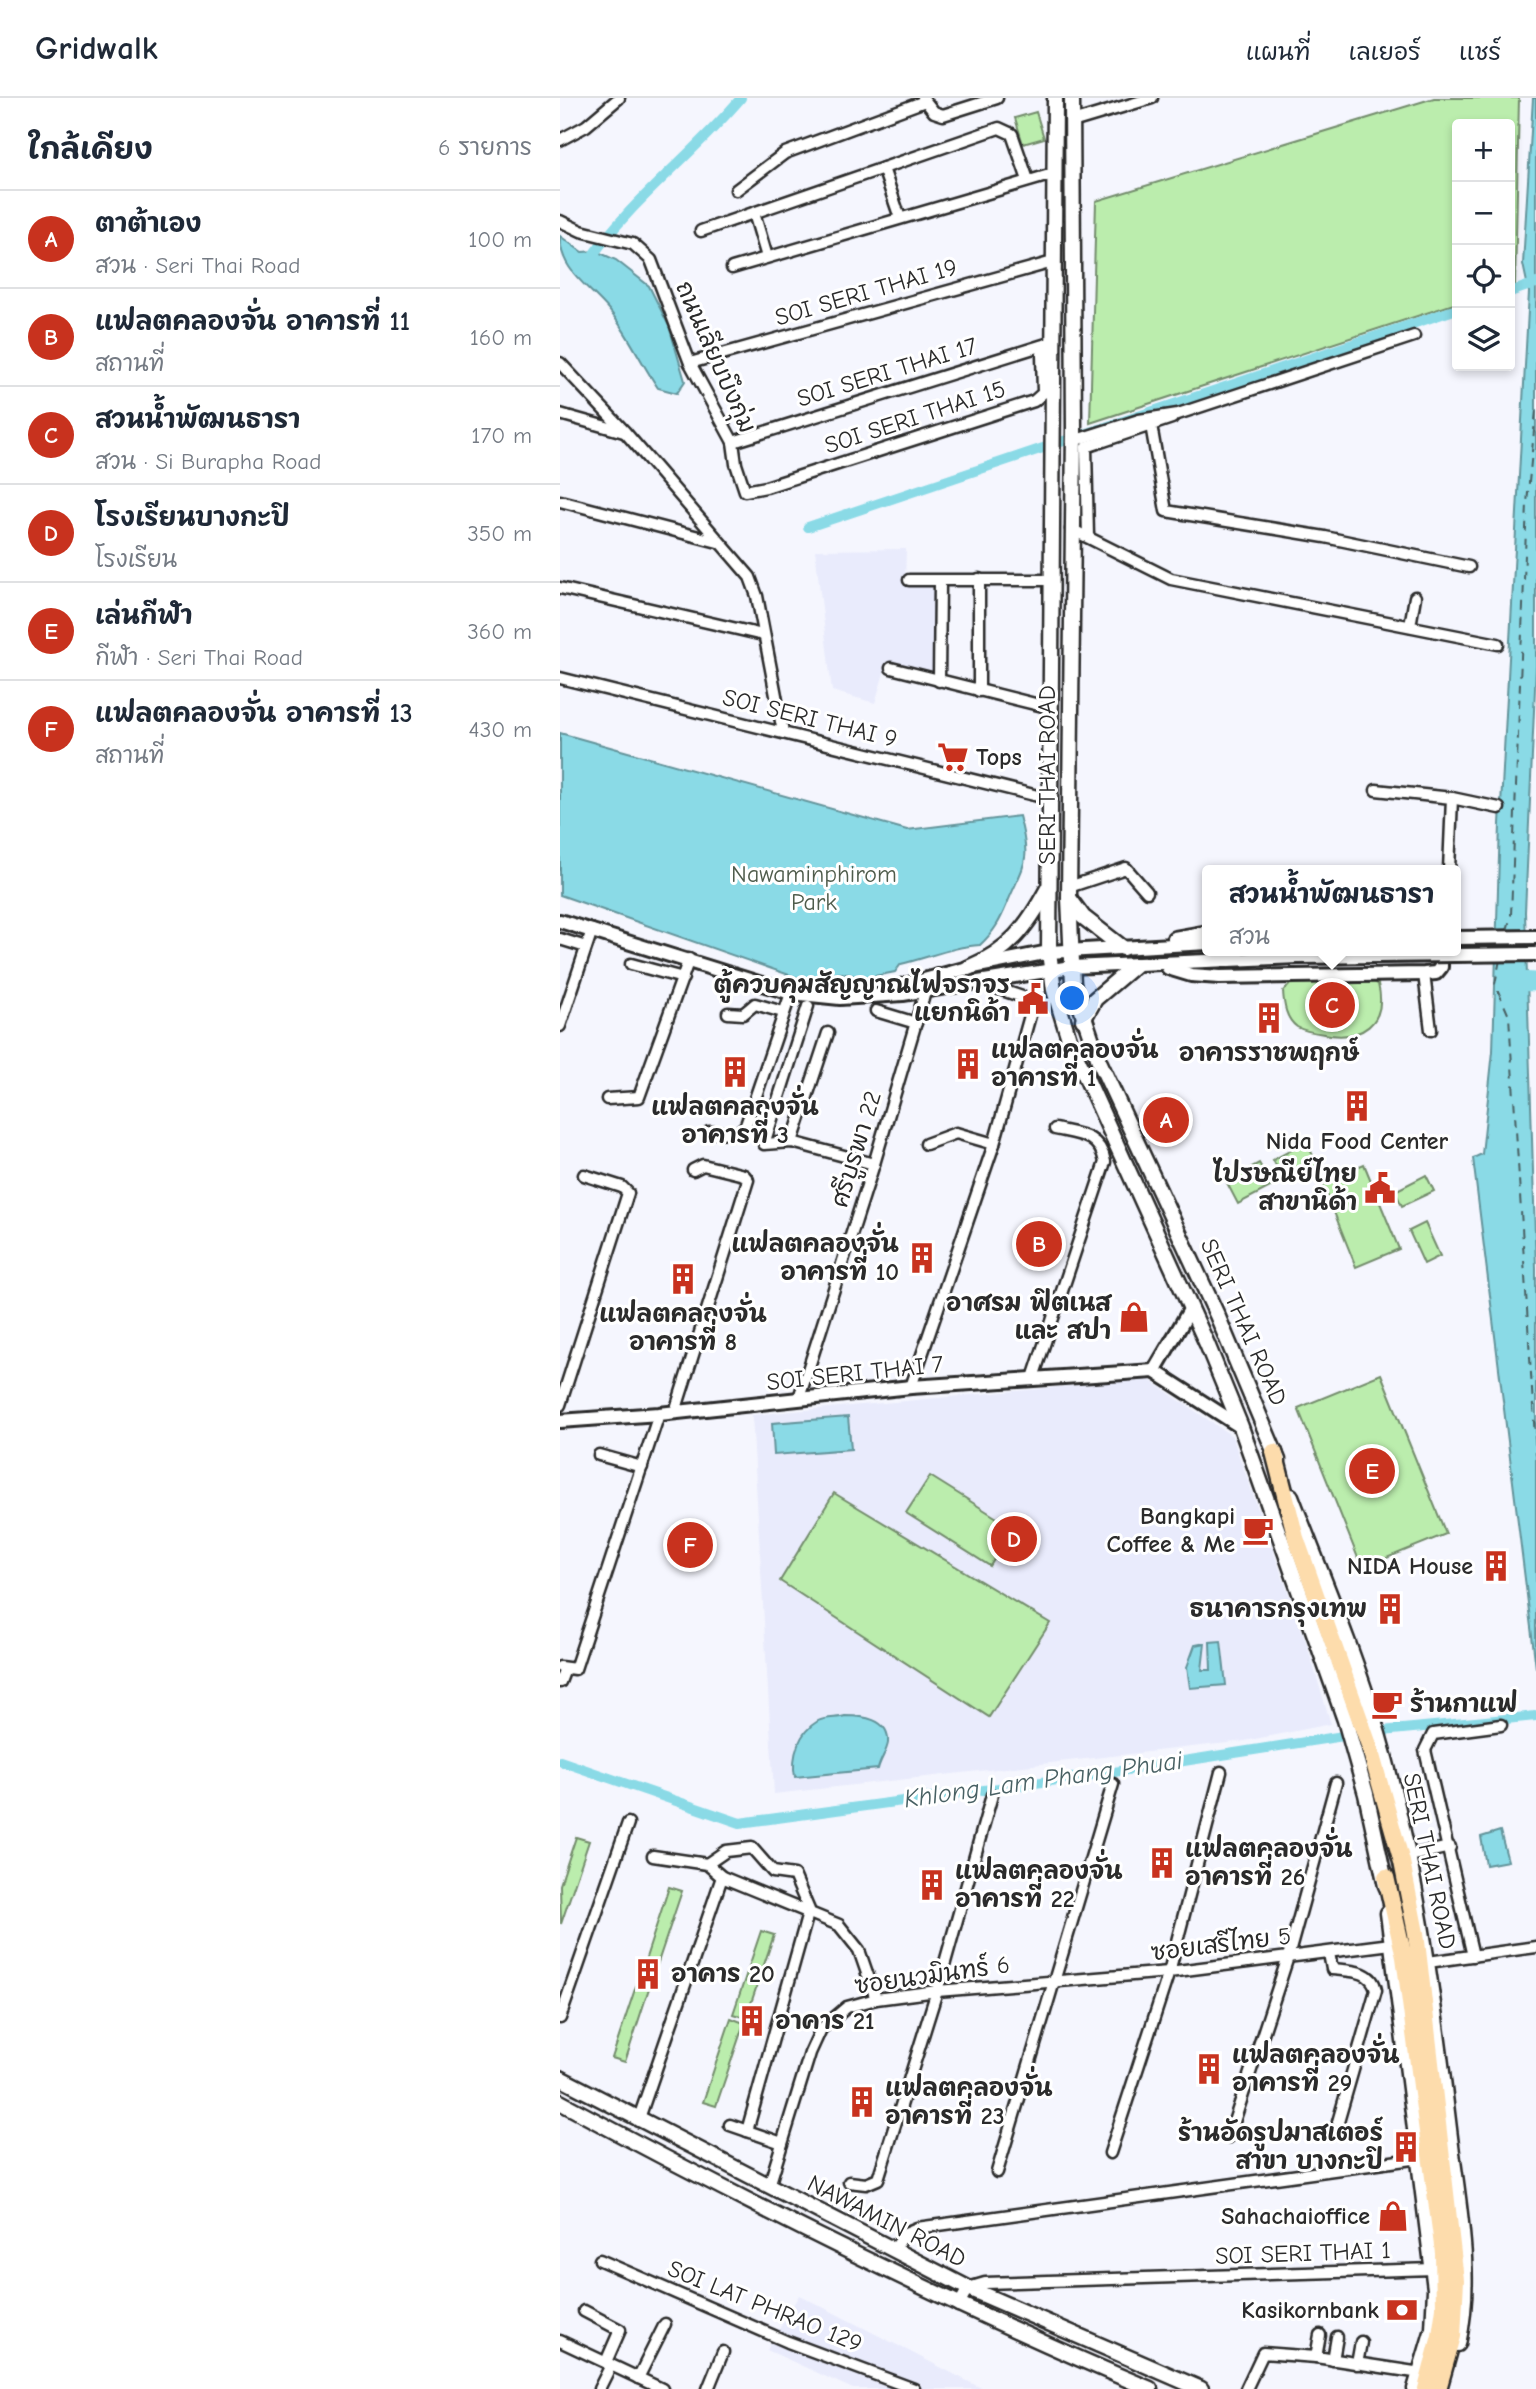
<!DOCTYPE html>
<html lang="th">
<head>
<meta charset="utf-8">
<style>
	:root { --surface:#fff; --page:#f2f2f3; --text:#1f2937; --muted:#747a83; --line:#e0e1e3; --accent:#c8321e }
	body { margin:0; font-family:"Comic Neue","Playpen Sans Thai",sans-serif; background:var(--page); color:var(--text) }
	.controls { position:absolute; right:21px; top:21px; display:grid; overflow:hidden; border-radius:7px; box-shadow:0 4px 10px #0003 }
	.controls button { width:63px; height:63px; display:grid; place-items:center; padding:0; border:0; border-bottom:2px solid var(--line); background:var(--surface); color:var(--text); font:35px sans-serif }
	.you { position:absolute; left:513px; top:901px; width:24px; height:24px; margin:-18px; border:5px solid #fff; border-radius:50%; background:#1a73e8; box-shadow:0 0 0 10px #1a73e833 }
	.badge { display:grid; place-items:center; width:46px; height:46px; border-radius:50%; background:var(--accent); color:#fff; font-size:23px; font-weight:700 }
	.pin { position:absolute; translate:-50% -50%; border:4px solid #fff; box-shadow:0 2px 7px #0006 }
	.popup { position:absolute; left:642px; top:767px; width:259px; height:91px; box-sizing:border-box; display:grid; place-content:center; border-radius:7px; background:var(--surface); filter:drop-shadow(0 2px 5px #0005); font-size:23px; white-space:nowrap; color:var(--muted) }
	.popup b { font-size:26px; color:var(--text) }
	.popup::after { content:''; position:absolute; left:50%; top:100%; margin-left:-14px; border:14px solid transparent; border-top-color:var(--surface) }
	.list { margin:0; padding:0; list-style:none }
	h2 { display:flex; justify-content:space-between; align-items:center; height:91px; margin:0; padding:0 28px; font-size:30px }
	h2 small { font-size:23px; font-weight:400; color:var(--muted) }
	.list li { display:grid; grid-template-columns:46px 1fr auto; gap:21px; align-items:center; box-sizing:border-box; height:98px; padding:0 28px; border-top:2px solid var(--line) }
	.list b { display:block; font-size:26px; white-space:nowrap }
	.list p { margin:0; font-size:23px; white-space:nowrap; color:var(--muted) }
	.list em { font-size:23px; font-style:normal; color:var(--muted) }
	.icon { flex:none; width:38px; height:38px; fill:none; stroke:currentColor; stroke-width:2; stroke-linecap:round; stroke-linejoin:round }
	.map { position:relative; flex:none; width:976px; height:2291px; overflow:hidden }
	header { display:flex; align-items:center; gap:42px; box-sizing:border-box; height:98px; padding:0 35px; background:var(--surface); border-bottom:2px solid var(--line) }
	header strong { font-size:33px }
	nav { display:flex; gap:38px; margin-inline-start:auto; font-size:24px }
	main { display:flex }
	aside { flex:1; background:var(--surface) }
	.map>svg:first-child { display:block }
</style>
</head>
<body>
<header>
<strong>Gridwalk</strong>
<nav><a>แผนที่</a><a>เลเยอร์</a><a>แชร์</a></nav>
</header>
<main>
<aside>
<h2>ใกล้เคียง<small>6 รายการ</small></h2>
<ul class="list">
<li><span class="badge">A</span><div><b>ตาต้าเอง</b><p>สวน · Seri Thai Road</p></div><em>100 m</em></li>
<li><span class="badge">B</span><div><b>แฟลตคลองจั่น อาคารที่ 11</b><p>สถานที่</p></div><em>160 m</em></li>
<li><span class="badge">C</span><div><b>สวนน้ำพัฒนธารา</b><p>สวน · Si Burapha Road</p></div><em>170 m</em></li>
<li><span class="badge">D</span><div><b>โรงเรียนบางกะปิ</b><p>โรงเรียน</p></div><em>350 m</em></li>
<li><span class="badge">E</span><div><b>เล่นกีฬา</b><p>กีฬา · Seri Thai Road</p></div><em>360 m</em></li>
<li><span class="badge">F</span><div><b>แฟลตคลองจั่น อาคารที่ 13</b><p>สถานที่</p></div><em>430 m</em></li>
</ul>
</aside>
<div class="map">
<svg width="976" height="2291" viewBox="0 0 976 2291">
	<rect width="100%" height="100%" fill="#f5f6fe"/>
	<filter id="ink" filterUnits="userSpaceOnUse"><feTurbulence type="fractalNoise" baseFrequency=".0143" numOctaves="2"/><feDisplacementMap in="SourceGraphic" scale="14" xChannelSelector="R" yChannelSelector="G"/><feConvolveMatrix kernelMatrix="1 2 1 2 8 2 1 2 1" color-interpolation-filters="sRGB"/></filter>
	<g filter="url(#ink)">
		<g fill="#e9ebfc">
			<path d="M346,451L345,487L376,488L374,576L327,565L315,605L272,593L255,452Z"/>
			<path d="M588,1281L672,1338L746,1544L771,1626L685,1643L214,1696L192,1317Z"/>
			<path d="M239,2197L423,2291H293L207,2252Z"/>
		</g>
		<g fill="#bbedad" stroke="#738c6c" stroke-width="2">
			<path d="M874,0H959L955,187L950,188V26H897V205L530,325L536,103Z"/>
			<path d="M476,14L484,40L463,46L455,20Z"/>
			<path d="M745,879H804L818,886C828,926 801,943 764,936C757,935 744,933 737,929C726,921 724,907 723,894L732,884Z"/>
			<path d="M746,1044L758,1067L725,1085L713,1062Z"/>
			<path d="M699,1065L712,1088L678,1106L666,1083Z"/>
			<path d="M804,1066L839,1151L796,1169L762,1084Z"/>
			<path d="M866,1077L874,1093L842,1108L835,1093Z"/>
			<path d="M865,1125L880,1158L864,1166L849,1133Z"/>
			<path d="M821,1276L886,1436L802,1470L738,1310Z"/>
			<path d="M370,1378L453,1430L430,1468L346,1415Z"/>
			<path d="M274,1395L490,1525L429,1619L220,1483Z"/>
			<path d="M16,1739L29,1743L1,1826L0,1787Z"/>
			<path d="M109,1789L122,1793L94,1876L82,1872Z"/>
			<path d="M201,1833L214,1837L186,1920L173,1916Z"/>
			<path d="M80,1876L92,1881L65,1964L52,1960Z"/>
			<path d="M171,1920L184,1925L156,2008L143,2004Z"/>
		</g>
		<g fill="#8adae6" stroke="#64949b" stroke-width="2">
			<path d="M973,0H976V568L965,814L976,1170V1570L913,1060L922,1056L933,953L940,726L969,194L963,166Z"/>
			<path d="M0,138L22,154L36,153L56,162L89,188L109,228L125,283L117,295L98,290C81,265 68,235 49,212C28,187 0,173 0,138Z"/>
			<path d="M0,635L347,732L459,718C472,765 464,765 447,806C440,823 434,834 420,847C395,848 367,860 341,866L335,874L305,880L282,875L244,881L235,879L0,797Z"/>
			<path d="M288,1319L291,1351L214,1357L212,1325Z"/>
			<path d="M661,1543L666,1587L630,1590L627,1569L635,1547L645,1545L642,1572H651L650,1544Z"/>
			<path d="M285,1618C301,1618 330,1620 328,1645C327,1653 320,1662 318,1671L235,1679C231,1658 239,1634 258,1623C267,1618 278,1621 285,1618Z"/>
			<path d="M940,1733L948,1763L926,1767L921,1739Z"/>
		</g>
		<g fill="none" stroke-linecap="round" stroke-linejoin="round">
			<g stroke="#8adae6" stroke-width="10">
				<path d="M28,164C69,104 133,57 181,0"/>
				<path d="M950,194L976,185"/>
				<path d="M248,429L897,211"/>
				<path d="M812,1634L976,1618"/>
				<path d="M0,1663L180,1725L541,1676L796,1636"/>
			</g>
			<path stroke="#8adae6" stroke-width="19" d="M953,883L976,884"/>
			<g stroke="#486063" stroke-width="2" stroke-dasharray="9 7" stroke-linecap="butt">
				<path d="M947,833L951,817L967,405L976,312"/>
				<path d="M940,862L935,886L949,918L976,1357"/>
			</g>
			<defs>
				<g id="minor">
					<path d="M363,0L374,14L383,17L437,0"/>
					<path d="M512,24L592,0"/>
					<path d="M0,42L26,28L59,0"/>
					<path d="M323,70L340,120"/>
					<path d="M176,92L225,55L365,3"/>
					<path d="M194,115L207,159"/>
					<path d="M0,123L21,133L73,146L91,162L130,265L173,344L176,366L185,393L206,389L474,303L483,295L482,256L493,244"/>
					<path d="M141,133L439,30L452,36L468,82"/>
					<path d="M172,170L493,76"/>
					<path d="M0,265L65,334L190,479L197,498L223,634"/>
					<path d="M130,265L493,164"/>
					<path d="M0,316L64,334"/>
					<path d="M591,327L606,413L765,439L909,469"/>
					<path d="M513,343L579,322L618,316L854,238"/>
					<path d="M173,344L493,244"/>
					<path d="M0,403L158,444"/>
					<path d="M511,431L611,481L938,546"/>
					<path d="M528,439L526,349L612,320"/>
					<path d="M419,481V593"/>
					<path d="M349,482H492"/>
					<path d="M0,490L203,537"/>
					<path d="M850,528L855,499"/>
					<path d="M331,570L491,610"/>
					<path d="M0,580L490,701"/>
					<path d="M379,583L380,483"/>
					<path d="M816,692L892,700L939,710"/>
					<path d="M889,772L892,700"/>
					<path d="M509,789L566,770L587,794"/>
					<path d="M0,841L26,849"/>
					<path d="M71,866L123,880"/>
					<path d="M864,876L871,932"/>
					<path d="M248,908L204,1046L232,1044L314,1066"/>
					<path d="M316,913L356,925"/>
					<path d="M168,915L183,916L195,906L223,914"/>
					<path d="M0,928L32,832"/>
					<path d="M47,1001L79,999L129,861"/>
					<path d="M149,1034L178,1035L186,1027L231,895"/>
					<path d="M232,1044L268,935"/>
					<path d="M366,1046L396,1035L434,1046"/>
					<path d="M473,1280L545,1064C540,1036 518,1036 495,1031"/>
					<path d="M351,1289L434,1046L471,914L468,901L436,890"/>
					<path d="M239,1300L314,1066L365,894"/>
					<path d="M0,1307L68,1095L62,1089L24,1077"/>
					<path d="M115,1314L188,1082L184,1077L143,1067L133,1072"/>
					<path d="M39,1357L82,1369"/>
					<path d="M0,1569L15,1571L99,1316"/>
					<path d="M0,1584L5,1571"/>
					<path d="M93,1758L147,1766L162,1779L279,1827L299,1852L316,1901"/>
					<path d="M849,1758L890,1749"/>
					<path d="M147,1766L166,1753L192,1750L213,1774L234,1777L249,1812L187,2033"/>
					<path d="M769,1855L772,1871C789,1873 812,1871 816,1892L778,2024"/>
					<path d="M913,1858L865,1652L873,1636L941,1627"/>
					<path d="M868,1864L976,1849"/>
					<path d="M0,1920L68,1725"/>
					<path d="M78,2023L162,1779"/>
					<path d="M170,2027L222,2045"/>
					<path d="M669,2039L728,1859L776,1685"/>
					<path d="M550,2055L609,1874L661,1674"/>
					<path d="M437,2074L553,1686"/>
					<path d="M289,2084L306,2086L318,2081L377,1893L432,1697"/>
					<path d="M209,2088L250,1955L261,1931L287,1909L316,1901L377,1893L609,1874L831,1846"/>
					<path d="M334,2152L345,2135L357,2130L860,2060"/>
					<path d="M40,2162L228,2244L354,2291"/>
					<path d="M398,2208L408,2190L425,2185L874,2171"/>
					<path d="M24,2213L60,2232L46,2264"/>
					<path d="M0,2243L102,2291"/>
					<path d="M756,2259L760,2237"/>
					<path d="M773,2262L777,2239"/>
					<path d="M797,2266L801,2244"/>
					<path d="M78,2280L105,2226"/>
					<path d="M39,2291L51,2267"/>
					<path d="M148,2291L163,2254"/>
					<path d="M686,2291L703,2255L756,2259L861,2275"/>
				</g>
				<g id="tertiary">
					<path d="M0,823L231,895L280,900L343,896L511,869L738,859"/>
					<path d="M614,840L648,834"/>
					<path d="M896,840L976,839"/>
					<path d="M608,870L631,877L660,879L864,876L876,875L881,869V853"/>
					<path d="M327,892L408,870L489,854L648,845"/>
					<path d="M594,1273L681,1329"/>
					<path d="M0,1323L99,1316L351,1289L594,1273L631,1210"/>
				</g>
				<g id="secondary">
					<path d="M495,0L489,854L494,892L510,944L647,1246L681,1329L785,1622L806,1696L826,1788"/>
					<path d="M512,0L514,332L509,800L513,886L539,963L657,1217L718,1362"/>
					<path d="M509,800L523,819L563,850"/>
					<path d="M408,870C449,853 467,829 488,790"/>
					<path d="M523,922L535,901L575,867"/>
					<path d="M731,1398C761,1476 795,1555 818,1636C856,1765 873,1897 889,2031C897,2101 914,2176 898,2246"/>
					<path d="M828,1815L875,2191L873,2231L855,2291"/>
					<path d="M0,1980L408,2190L641,2291"/>
					<path d="M0,2004C193,2108 388,2206 590,2291"/>
				</g>
				<g id="primary">
					<path d="M714,1354L736,1440L809,1647L842,1764L856,1835L896,2182L893,2238L878,2291"/>
					<path d="M826,1779L844,1859L883,2155L884,2210L880,2238L866,2291"/>
				</g>
			</defs>
			<use href="#minor" stroke="#2b2b2b" stroke-width="15"/>
			<use href="#tertiary" stroke="#2b2b2b" stroke-width="18"/>
			<use href="#secondary" stroke="#2b2b2b" stroke-width="19"/>
			<use href="#primary" stroke="#2b2b2b" stroke-width="21"/>
			<use href="#minor" stroke="#fff" stroke-width="10"/>
			<use href="#tertiary" stroke="#fff" stroke-width="12"/>
			<use href="#secondary" stroke="#fff" stroke-width="14"/>
			<use href="#primary" stroke="#fddcac" stroke-width="16"/>
			<defs>
				<path id="tertiary-bridge" d="M738,859L976,856"/>
			</defs>
			<use href="#tertiary-bridge" stroke="#2b2b2b" stroke-width="18" stroke-linecap="butt"/>
			<use href="#tertiary-bridge" stroke="#fff" stroke-width="12"/>
		</g>
	</g>
	<defs>
		<symbol id="supermarket-bare" viewBox="-9 -9 18 18"><path d="M-6-5.5h2.5l.6 2H6L4.5 2H-2.5L-4.4-4H-6ZM-1.5 3.2a1.3 1.3 0 1 0 .1 0ZM3 3.2a1.3 1.3 0 1 0 .1 0Z" fill="#c8321e" stroke="#fff" stroke-width="2.5" paint-order="stroke"/></symbol>
		<symbol id="civic-bare" viewBox="-9 -9 18 18"><path d="M-.6-6.5H3V-4.5H.6V-3L4-1V1h2V6H-6V1h2V-1L-.6-3ZM-1.2 2.5V6h2.4V2.5Z" fill="#c8321e" stroke="#fff" stroke-width="2.5" paint-order="stroke"/></symbol>
		<symbol id="building-bare" viewBox="-9 -9 18 18"><path d="M-4-6H4V6H1V3H-1V6H-4ZM-2.5-4.3h1.7v1.8h-1.7ZM.8-4.3h1.7v1.8H.8ZM-2.5-1h1.7V.8h-1.7ZM.8-1h1.7V.8H.8Z" fill="#c8321e" stroke="#fff" stroke-width="2.5" paint-order="stroke"/></symbol>
		<symbol id="shop-bare" viewBox="-9 -9 18 18"><path d="M-5-2.5h2.3a2.7 3.5 0 0 1 5.4 0H5L5.5 6h-11ZM-1.5-2.5h3a1.5 2.3 0 0 0-3 0Z" fill="#c8321e" stroke="#fff" stroke-width="2.5" paint-order="stroke"/></symbol>
		<symbol id="cafe-bare" viewBox="-9 -9 18 18"><path d="M-5.5-4.5H6V0H3Q3 3.5 0 3.5H-2.5Q-5.5 3.5-5.5 0ZM3-3.2v2h1.7v-2ZM-6 4.5H4V6H-6Z" fill="#c8321e" stroke="#fff" stroke-width="2.5" paint-order="stroke"/></symbol>
		<symbol id="bank-bare" viewBox="-9 -9 18 18"><path d="M-6-4H6V4H-6ZM0-2.3a2.3 2.3 0 1 0 0 4.6a2.3 2.3 0 1 0 0-4.6Z" fill="#c8321e" stroke="#fff" stroke-width="2.5" paint-order="stroke"/></symbol>
	</defs>
	<g fill-rule="evenodd">
		<use href="#supermarket-bare" x="371" y="637" width="44" height="44"/>
		<use href="#civic-bare" x="451" y="879" width="44" height="44"/>
		<use href="#building-bare" x="687" y="898" width="44" height="44"/>
		<use href="#building-bare" x="386" y="944" width="44" height="44"/>
		<use href="#building-bare" x="153" y="952" width="44" height="44"/>
		<use href="#building-bare" x="775" y="986" width="44" height="44"/>
		<use href="#civic-bare" x="798" y="1068" width="44" height="44"/>
		<use href="#building-bare" x="340" y="1138" width="44" height="44"/>
		<use href="#building-bare" x="101" y="1159" width="44" height="44"/>
		<use href="#shop-bare" x="552" y="1197" width="44" height="44"/>
		<use href="#cafe-bare" x="676" y="1410" width="44" height="44"/>
		<use href="#building-bare" x="914" y="1446" width="44" height="44"/>
		<use href="#building-bare" x="808" y="1489" width="44" height="44"/>
		<use href="#cafe-bare" x="805" y="1584" width="44" height="44"/>
		<use href="#building-bare" x="580" y="1743" width="44" height="44"/>
		<use href="#building-bare" x="350" y="1765" width="44" height="44"/>
		<use href="#building-bare" x="66" y="1854" width="44" height="44"/>
		<use href="#building-bare" x="170" y="1901" width="44" height="44"/>
		<use href="#building-bare" x="627" y="1949" width="44" height="44"/>
		<use href="#building-bare" x="280" y="1982" width="44" height="44"/>
		<use href="#building-bare" x="824" y="2027" width="44" height="44"/>
		<use href="#shop-bare" x="811" y="2096" width="44" height="44"/>
		<use href="#bank-bare" x="820" y="2190" width="44" height="44"/>
	</g>
	<g text-anchor="middle" stroke-width="6" stroke-linejoin="round" paint-order="stroke">
		<g font-size="24" fill="#2b2b2b" stroke="#fff">
			<text transform="translate(306 194) rotate(-16)" y="8">SOI SERI THAI 19</text>
			<text transform="translate(156 259) rotate(66)" y="8">ถนนเลียบบึงกุ่ม</text>
			<text transform="translate(327 274) rotate(-17)" y="8">SOI SERI THAI 17</text>
			<text transform="translate(355 319) rotate(-18)" y="8">SOI SERI THAI 15</text>
			<text transform="translate(250 620) rotate(14)" y="8">SOI SERI THAI 9</text>
			<text transform="translate(487 677) rotate(-90)" y="8">SERI THAI ROAD</text>
			<text transform="translate(296 1051) rotate(-73)" y="8">ศรีบูรพา 22</text>
			<text transform="translate(684 1224) rotate(66)" y="8">SERI THAI ROAD</text>
			<text transform="translate(295 1275) rotate(-6)" y="8">SOI SERI THAI 7</text>
			<text transform="translate(870 1763) rotate(78)" y="8">SERI THAI ROAD</text>
			<text transform="translate(661 1846) rotate(-7)" y="8">ซอยเสรีไทย 5</text>
			<text transform="translate(372 1877) rotate(-8)" y="8">ซอยนวมินทร์ 6</text>
			<text transform="translate(327 2123) rotate(27)" y="8">NAWAMIN ROAD</text>
			<text transform="translate(743 2155) rotate(-2)" y="8">SOI SERI THAI 1</text>
			<text transform="translate(205 2208) rotate(22)" y="8">SOI LAT PHRAO 129</text>
		</g>
		<g font-size="24" font-weight="bold" fill="#2b2b2b" stroke="#fff" text-anchor="end">
			<text x="416" y="667" text-anchor="start">Tops</text>
			<text x="450" y="895">ตู้ควบคุมสัญญาณไฟจราจร<tspan x="450" dy="28">แยกนิด้า</tspan></text>
			<text x="431" y="960" text-anchor="start">แฟลตคลองจั่น<tspan x="431" dy="28">อาคารที่ 1</tspan></text>
			<text x="709" y="963" text-anchor="middle">อาคารราชพฤกษ์</text>
			<text x="175" y="1017" text-anchor="middle">แฟลตคลองจั่น<tspan x="175" dy="28">อาคารที่ 3</tspan></text>
			<text x="797" y="1051" text-anchor="middle">Nida Food Center</text>
			<text x="797" y="1084">ไปรษณีย์ไทย<tspan x="797" dy="28">สาขานิด้า</tspan></text>
			<text x="339" y="1154">แฟลตคลองจั่น<tspan x="339" dy="28">อาคารที่ 10</tspan></text>
			<text x="551" y="1213">อาศรม ฟิตเนส<tspan x="551" dy="28">และ สปา</tspan></text>
			<text x="123" y="1224" text-anchor="middle">แฟลตคลองจั่น<tspan x="123" dy="28">อาคารที่ 8</tspan></text>
			<text x="675" y="1426">Bangkapi<tspan x="675" dy="28">Coffee &amp; Me</tspan></text>
			<text x="913" y="1476">NIDA House</text>
			<text x="807" y="1519">ธนาคารกรุงเทพ</text>
			<text x="850" y="1614" text-anchor="start">ร้านกาแฟ</text>
			<text x="625" y="1759" text-anchor="start">แฟลตคลองจั่น<tspan x="625" dy="28">อาคารที่ 26</tspan></text>
			<text x="395" y="1781" text-anchor="start">แฟลตคลองจั่น<tspan x="395" dy="28">อาคารที่ 22</tspan></text>
			<text x="111" y="1884" text-anchor="start">อาคาร 20</text>
			<text x="215" y="1931" text-anchor="start">อาคาร 21</text>
			<text x="672" y="1965" text-anchor="start">แฟลตคลองจั่น<tspan x="672" dy="28">อาคารที่ 29</tspan></text>
			<text x="325" y="1998" text-anchor="start">แฟลตคลองจั่น<tspan x="325" dy="28">อาคารที่ 23</tspan></text>
			<text x="823" y="2043">ร้านอัดรูปมาสเตอร์<tspan x="823" dy="28">สาขา บางกะปิ</tspan></text>
			<text x="810" y="2126">Sahachaioffice</text>
			<text x="819" y="2220">Kasikornbank</text>
		</g>
		<g font-size="24" fill="#4f5c4c" stroke="#fff">
			<text x="254" y="784">Nawaminphirom<tspan x="254" dy="28">Park</tspan></text>
		</g>
		<g font-size="26" font-style="italic" fill="#486063" stroke="#fff">
			<text transform="translate(483 1681) rotate(-8)" y="9">Khlong Lam Phang Phuai</text>
		</g>
	</g>
</svg>
<div class="controls">
<button>+</button>
<button>−</button>
<button><svg class="icon" aria-label="locate" viewBox="0 0 24 24"><circle cx="12" cy="12" r="6"/><path d="M12 2v4M12 18v4M2 12h4M18 12h4"/></svg></button>
<button><svg class="icon" aria-label="layers" viewBox="0 0 24 24"><path d="M12 4l9 5-9 5-9-5zM3 14l9 5 9-5"/></svg></button>
</div>
<div class="you"></div>
<div class="pin badge" style="left:606px;top:1022px">A</div>
<div class="pin badge" style="left:479px;top:1146px">B</div>
<div class="pin badge" style="left:772px;top:907px">C</div>
<div class="popup"><b>สวนน้ำพัฒนธารา</b>สวน</div>
<div class="pin badge" style="left:454px;top:1441px">D</div>
<div class="pin badge" style="left:812px;top:1373px">E</div>
<div class="pin badge" style="left:130px;top:1447px">F</div>
</div>
</main>
</body>
</html>
